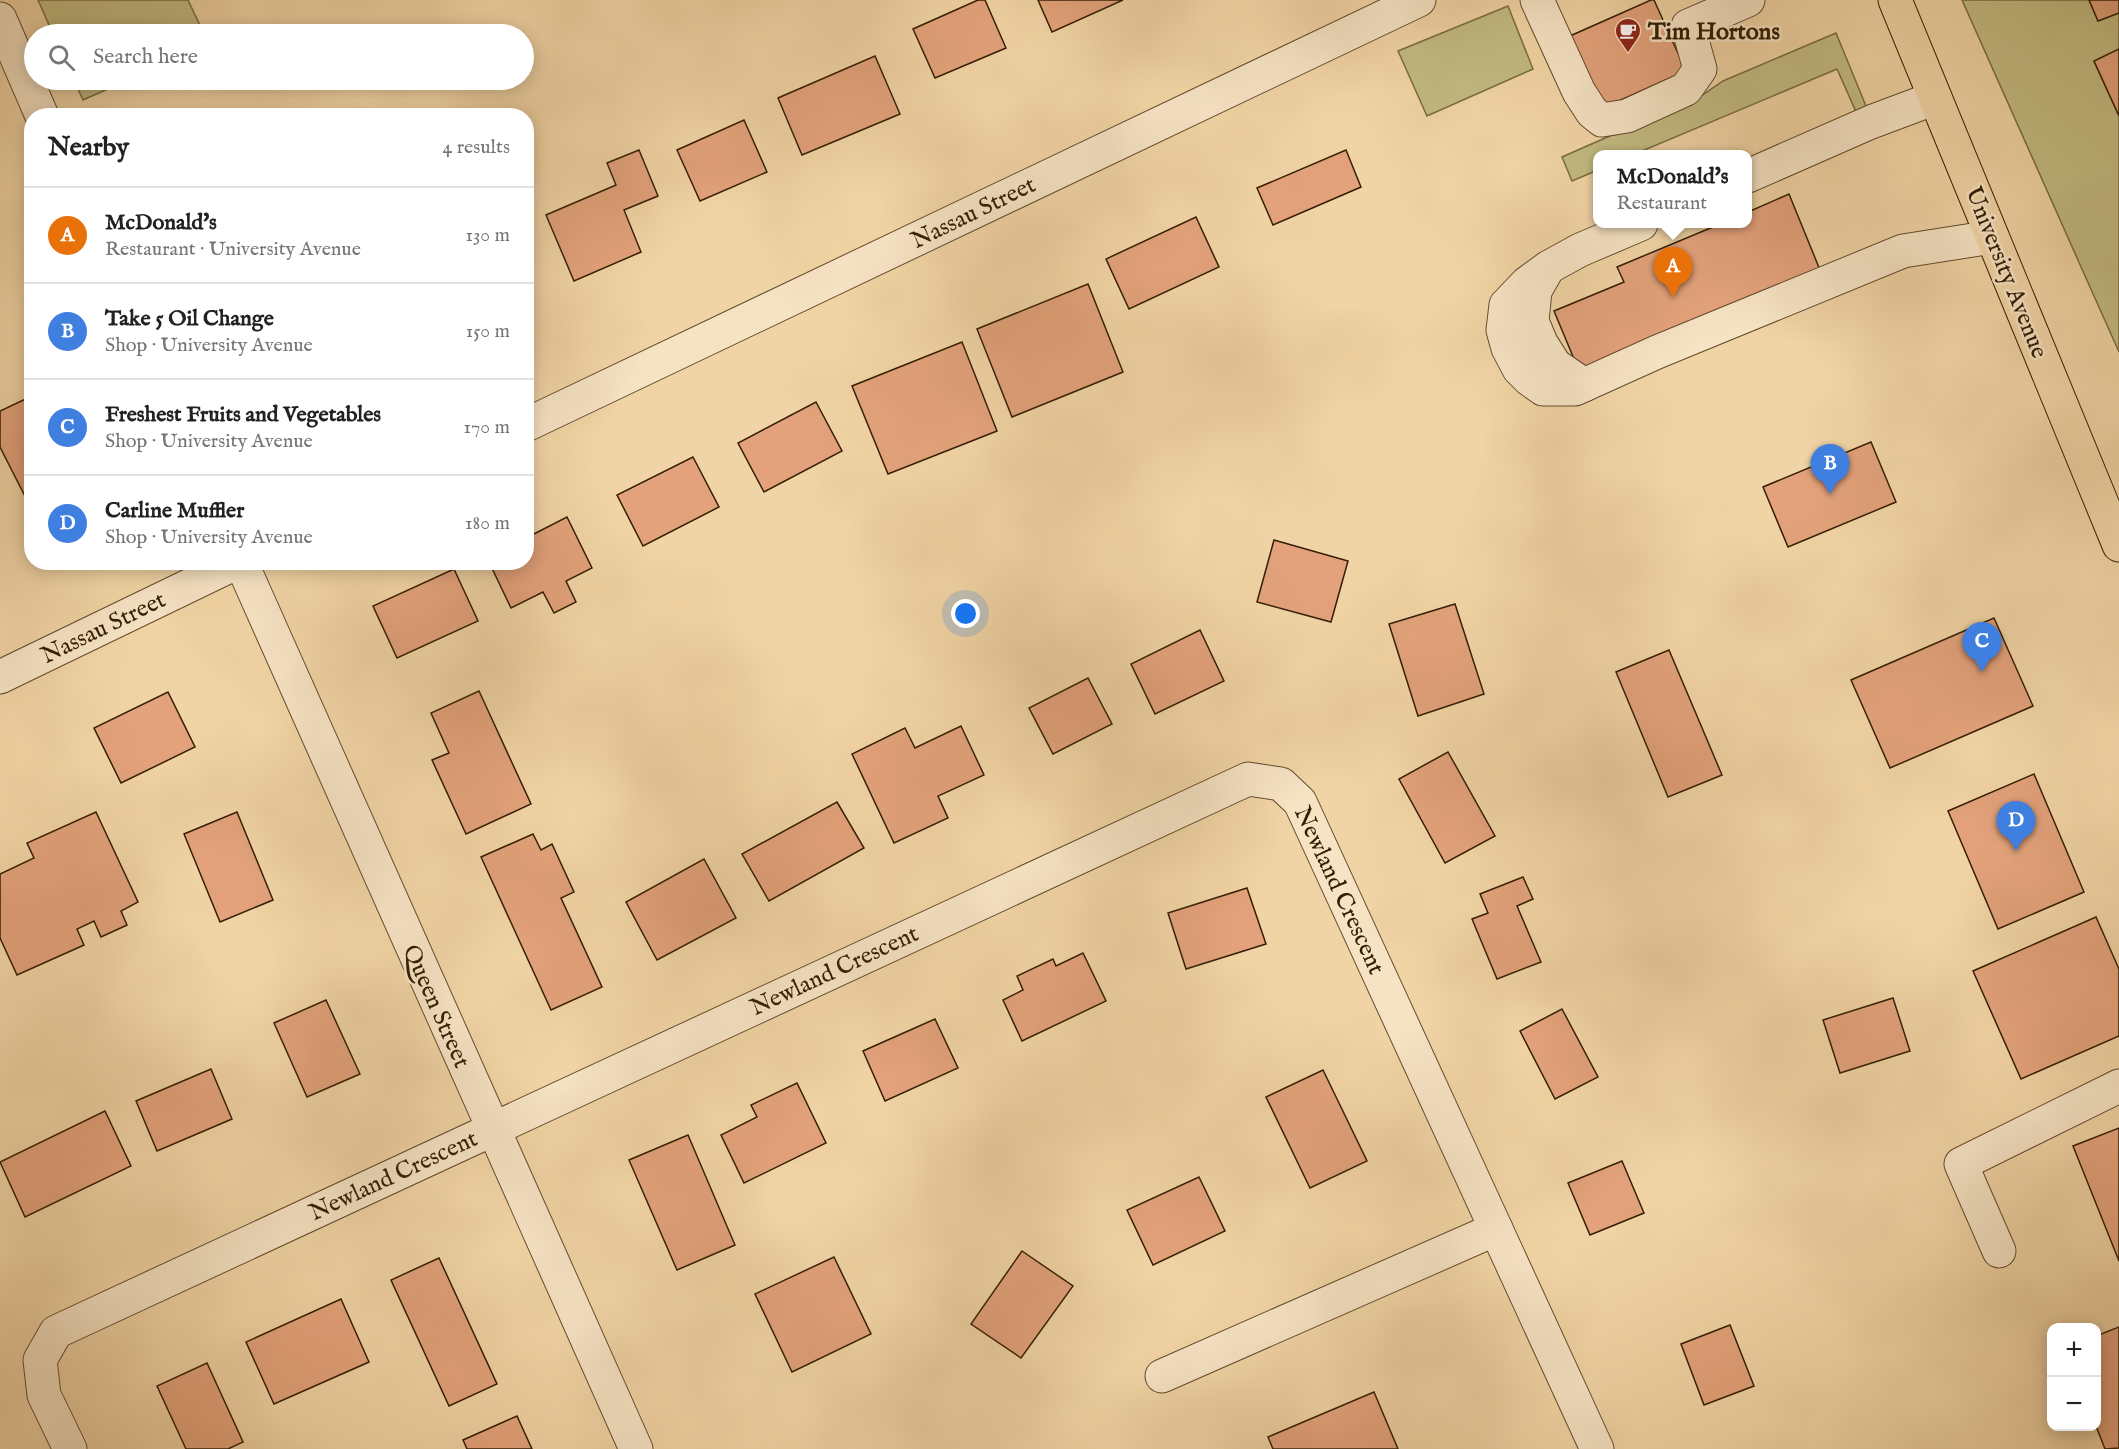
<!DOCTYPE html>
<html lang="en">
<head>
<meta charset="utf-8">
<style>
	:root { --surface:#fff; --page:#f6f6f6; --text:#222; --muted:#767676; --line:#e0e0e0; --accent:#8f2418 }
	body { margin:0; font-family:"IM FELL English",serif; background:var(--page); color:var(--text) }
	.controls { position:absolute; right:18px; bottom:18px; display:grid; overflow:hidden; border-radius:12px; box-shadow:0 3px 15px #0003 }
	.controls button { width:54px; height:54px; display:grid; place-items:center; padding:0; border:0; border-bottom:2px solid var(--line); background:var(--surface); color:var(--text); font:30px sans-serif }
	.you { position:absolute; left:966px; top:614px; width:21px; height:21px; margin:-15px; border:4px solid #fff; border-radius:50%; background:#1a73e8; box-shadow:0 0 0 9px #1a73e833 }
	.badge { display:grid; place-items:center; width:39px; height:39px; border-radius:50%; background:var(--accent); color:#fff; font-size:20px; font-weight:700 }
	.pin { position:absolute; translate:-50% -50px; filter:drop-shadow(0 2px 3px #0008) }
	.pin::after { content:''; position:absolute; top:32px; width:21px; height:18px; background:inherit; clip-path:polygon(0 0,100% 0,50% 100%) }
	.popup { position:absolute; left:1593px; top:150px; width:159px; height:78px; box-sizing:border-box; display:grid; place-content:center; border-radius:12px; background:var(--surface); filter:drop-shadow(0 2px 4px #0005); font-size:20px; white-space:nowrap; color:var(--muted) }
	.popup b { font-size:22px; color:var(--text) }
	.popup::after { content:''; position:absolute; left:50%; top:100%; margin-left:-12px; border:12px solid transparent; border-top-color:var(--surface) }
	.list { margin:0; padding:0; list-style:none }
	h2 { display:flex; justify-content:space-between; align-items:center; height:78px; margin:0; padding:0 24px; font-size:26px }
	h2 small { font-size:20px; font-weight:400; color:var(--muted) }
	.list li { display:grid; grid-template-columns:39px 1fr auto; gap:18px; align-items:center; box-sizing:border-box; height:96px; padding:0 24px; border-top:2px solid var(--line) }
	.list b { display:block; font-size:22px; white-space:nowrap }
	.list p { margin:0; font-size:20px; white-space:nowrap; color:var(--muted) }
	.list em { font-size:20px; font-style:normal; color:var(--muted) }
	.icon { flex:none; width:33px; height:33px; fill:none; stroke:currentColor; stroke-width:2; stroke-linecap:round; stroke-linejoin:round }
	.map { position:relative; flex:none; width:2119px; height:1449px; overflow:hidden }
	.search { position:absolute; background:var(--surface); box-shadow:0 3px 15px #0003; left:24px; top:24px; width:510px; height:66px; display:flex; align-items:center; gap:15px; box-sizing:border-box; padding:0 21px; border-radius:33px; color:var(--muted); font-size:22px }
	.panel { position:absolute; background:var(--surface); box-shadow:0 3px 15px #0003; left:24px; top:108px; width:510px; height:462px; border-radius:24px }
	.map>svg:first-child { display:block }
</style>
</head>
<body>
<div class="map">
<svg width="2119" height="1449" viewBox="0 0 2119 1449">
	<rect width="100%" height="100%" fill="#f1d4a5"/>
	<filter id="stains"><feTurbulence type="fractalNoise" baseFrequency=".00333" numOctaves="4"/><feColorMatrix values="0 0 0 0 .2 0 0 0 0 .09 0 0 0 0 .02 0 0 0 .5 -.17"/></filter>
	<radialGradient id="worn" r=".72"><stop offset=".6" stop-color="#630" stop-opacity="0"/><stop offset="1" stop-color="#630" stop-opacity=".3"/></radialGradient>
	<g fill="#c2bb81" stroke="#7a6c42" stroke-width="1.5">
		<path d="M38,0H188L204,34H53Z"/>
		<path d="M1962,0H2089L2098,21L2119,13V49L2094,61L2119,116V352Z"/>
		<path d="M1508,6L1533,69L1427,116L1398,51Z"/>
		<path d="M1836,33L1866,106L1857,114L1837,69L1635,154H1598V170L1572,181L1562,157L1701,96L1723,81Z"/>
		<path d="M74,80H128L83,100Z"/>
	</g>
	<g fill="#e3a27b" stroke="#331e04" stroke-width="1.5">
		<path d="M978,0H985L1006,48L935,78L913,29Z"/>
		<path d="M1038,0H1123L1052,32Z"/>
		<path d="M1651,0H1654L1686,71L1603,108L1570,36Z"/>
		<path d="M2089,0H2119V13L2098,21Z"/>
		<path d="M2119,49V116L2094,61Z"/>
		<path d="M875,56L900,114L802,155L778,98Z"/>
		<path d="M744,120L767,172L700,201L677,150Z"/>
		<path d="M639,150L658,196L624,210L641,252L574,281L546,215L616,185L607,163Z"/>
		<path d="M1346,150L1361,187L1273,225L1257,188Z"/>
		<path d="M1789,194L1820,270L1579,371L1554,311L1624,282L1617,267L1720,224H1748V212Z"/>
		<path d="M1196,217L1219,267L1129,309L1106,259Z"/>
		<path d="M1088,284L1123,372L1012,417L977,329Z"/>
		<path d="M962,342L997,431L888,474L852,386Z"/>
		<path d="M32,396V510L0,447V411Z"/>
		<path d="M816,402L842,451L764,492L738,443Z"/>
		<path d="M1871,442L1896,502L1788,547L1763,487Z"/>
		<path d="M693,457L719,507L643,546L617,495Z"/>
		<path d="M567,517L592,568L566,581L576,602L554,613L543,592L511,608L489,562H526V538Z"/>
		<path d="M1274,540L1348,561L1331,622L1257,602Z"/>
		<path d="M454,569L478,621L397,658L373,606Z"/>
		<path d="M1455,604L1484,694L1418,716L1389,624Z"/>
		<path d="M1994,618L2033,706L1890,768L1851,680Z"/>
		<path d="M1200,630L1224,681L1155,714L1131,664Z"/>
		<path d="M1669,650L1722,775L1668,797L1616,672Z"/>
		<path d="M1088,678L1112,724L1053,754L1029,708Z"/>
		<path d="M479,691L531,804L466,834L432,760L449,753L431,713Z"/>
		<path d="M168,692L195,747L121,783L94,728Z"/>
		<path d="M961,726L984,775L938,796L948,818L894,843L852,754L905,728L915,748Z"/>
		<path d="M1448,752L1495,836L1445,863L1399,779Z"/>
		<path d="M2034,774L2084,892L1998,929L1948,811Z"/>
		<path d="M837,802L864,848L769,901L742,854Z"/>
		<path d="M96,812L138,902L121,911L127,925L101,937L94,921L77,929L84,945L17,975L0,938V874L34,858L27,843Z"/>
		<path d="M237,812L273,900L220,922L184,834Z"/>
		<path d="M533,834L541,850L552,844L574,892L561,898L602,987L551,1010L481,857Z"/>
		<path d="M704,859L736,918L657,960L626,902Z"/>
		<path d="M1523,877L1533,899L1517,906L1541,962L1497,979L1472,919L1488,913L1480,894Z"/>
		<path d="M1247,888L1266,944L1186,969L1168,913Z"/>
		<path d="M2096,917L2119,969V1036L2021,1079L1973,971Z"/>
		<path d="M1083,953L1106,1001L1022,1041L1003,1000L1023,990L1017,976L1053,959L1056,966Z"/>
		<path d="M1893,998L1910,1051L1840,1073L1823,1020Z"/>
		<path d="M326,1000L360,1074L307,1097L274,1023Z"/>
		<path d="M1562,1009L1598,1077L1555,1099L1520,1031Z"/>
		<path d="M935,1019L958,1068L885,1101L863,1051Z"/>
		<path d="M211,1069L232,1119L157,1151L136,1101Z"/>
		<path d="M1323,1070L1367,1161L1310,1188L1266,1097Z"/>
		<path d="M797,1083L826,1143L744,1183L721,1135L757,1117L751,1105Z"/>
		<path d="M105,1111L131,1166L25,1217L0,1162Z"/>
		<path d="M2119,1128V1261L2073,1146Z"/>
		<path d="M688,1135L735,1245L677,1270L629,1160Z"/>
		<path d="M1622,1161L1644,1213L1590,1235L1568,1183Z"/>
		<path d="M1199,1177L1225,1231L1153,1265L1127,1210Z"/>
		<path d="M1022,1251L1073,1286L1021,1358L971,1324Z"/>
		<path d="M834,1257L871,1334L792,1372L755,1294Z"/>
		<path d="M439,1258L497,1384L449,1406L391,1280Z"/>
		<path d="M341,1299L369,1362L274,1404L246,1342Z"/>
		<path d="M1730,1325L1754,1386L1704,1405L1681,1344Z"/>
		<path d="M2119,1327V1448L2105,1449L2096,1426V1336Z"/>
		<path d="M207,1363L243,1442L228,1449H186L157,1386Z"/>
		<path d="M1374,1392L1398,1449H1273L1268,1437Z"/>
		<path d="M517,1416L532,1449H467L463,1440Z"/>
	</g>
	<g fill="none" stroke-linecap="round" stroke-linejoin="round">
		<defs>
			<g id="minor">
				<path d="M1537,0L1579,92L1592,112L1602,120L1627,116L1686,89L1700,69L1688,26L1748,0"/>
				<path d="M0,19L42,116"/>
				<path d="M1748,176L1871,122L1935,98"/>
				<path d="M1641,224L1580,250L1549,267L1527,283L1506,305L1503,330L1508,348L1519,369L1529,379L1543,389H1575L1657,352L1903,251L1992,237"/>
				<path d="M1548,268L1535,291L1532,321L1541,343L1555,365L1584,385"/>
				<path d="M526,425L1419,0"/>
				<path d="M241,562L636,1449"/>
				<path d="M0,677L238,562"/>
				<path d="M1999,1251L1961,1164L2119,1086"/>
				<path d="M1162,1376L1496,1229"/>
				<path d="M70,1449L44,1395L40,1360L56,1332L1248,779L1281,784L1300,802L1597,1449"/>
			</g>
			<path id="major" d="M1895,0L2119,545"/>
		</defs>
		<use href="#minor" stroke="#624c2c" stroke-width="35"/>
		<use href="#major" stroke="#331e04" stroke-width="35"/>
		<use href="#minor" stroke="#f6e3c4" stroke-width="33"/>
		<use href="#major" stroke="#f1d4a5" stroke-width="33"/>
	</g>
	<defs>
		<symbol id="cafe-pin" viewBox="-11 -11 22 30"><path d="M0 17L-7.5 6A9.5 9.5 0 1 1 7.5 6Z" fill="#8f2418" stroke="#f6e3c4"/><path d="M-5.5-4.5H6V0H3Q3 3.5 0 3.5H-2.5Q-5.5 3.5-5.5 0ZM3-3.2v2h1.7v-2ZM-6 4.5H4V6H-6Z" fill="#fff"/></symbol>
	</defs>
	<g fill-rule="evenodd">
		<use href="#cafe-pin" x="1613" y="16" width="30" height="40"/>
	</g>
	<g text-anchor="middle" stroke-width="5" stroke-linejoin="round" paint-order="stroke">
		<g font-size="24" font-weight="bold" fill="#331e04" stroke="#f6e3c4" text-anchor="start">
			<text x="1648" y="39">Tim Hortons</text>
		</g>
		<g font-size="24" fill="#331e04" stroke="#f6e3c4">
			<text transform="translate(973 212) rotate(-26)" y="8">Nassau Street</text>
			<text transform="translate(2007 272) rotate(68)" y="8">University Avenue</text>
			<text transform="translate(103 627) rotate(-26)" y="8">Nassau Street</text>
			<text transform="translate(1340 890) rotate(65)" y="8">Newland Crescent</text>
			<text transform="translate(834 970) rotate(-25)" y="8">Newland Crescent</text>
			<text transform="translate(437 1006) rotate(66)" y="8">Queen Street</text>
			<text transform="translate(393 1175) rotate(-25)" y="8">Newland Crescent</text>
		</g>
	</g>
	<rect width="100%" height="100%" filter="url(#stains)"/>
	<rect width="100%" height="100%" fill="url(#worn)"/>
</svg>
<div class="controls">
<button>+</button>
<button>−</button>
</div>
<div class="you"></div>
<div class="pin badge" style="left:1673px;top:297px;background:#e8710a">A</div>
<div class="popup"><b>McDonald's</b>Restaurant</div>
<div class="pin badge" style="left:1830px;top:494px;background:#3f7fe0">B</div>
<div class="pin badge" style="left:1982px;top:672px;background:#3f7fe0">C</div>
<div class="pin badge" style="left:2016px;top:851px;background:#3f7fe0">D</div>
<div class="search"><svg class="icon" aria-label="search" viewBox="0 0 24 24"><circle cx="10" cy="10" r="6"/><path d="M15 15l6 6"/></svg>Search here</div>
<section class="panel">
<h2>Nearby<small>4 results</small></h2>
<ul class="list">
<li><span class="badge" style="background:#e8710a">A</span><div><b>McDonald's</b><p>Restaurant · University Avenue</p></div><em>130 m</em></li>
<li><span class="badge" style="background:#3f7fe0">B</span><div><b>Take 5 Oil Change</b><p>Shop · University Avenue</p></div><em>150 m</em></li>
<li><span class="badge" style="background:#3f7fe0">C</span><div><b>Freshest Fruits and Vegetables</b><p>Shop · University Avenue</p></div><em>170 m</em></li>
<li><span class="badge" style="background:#3f7fe0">D</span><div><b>Carline Muffler</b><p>Shop · University Avenue</p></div><em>180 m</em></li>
</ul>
</section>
</div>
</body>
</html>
